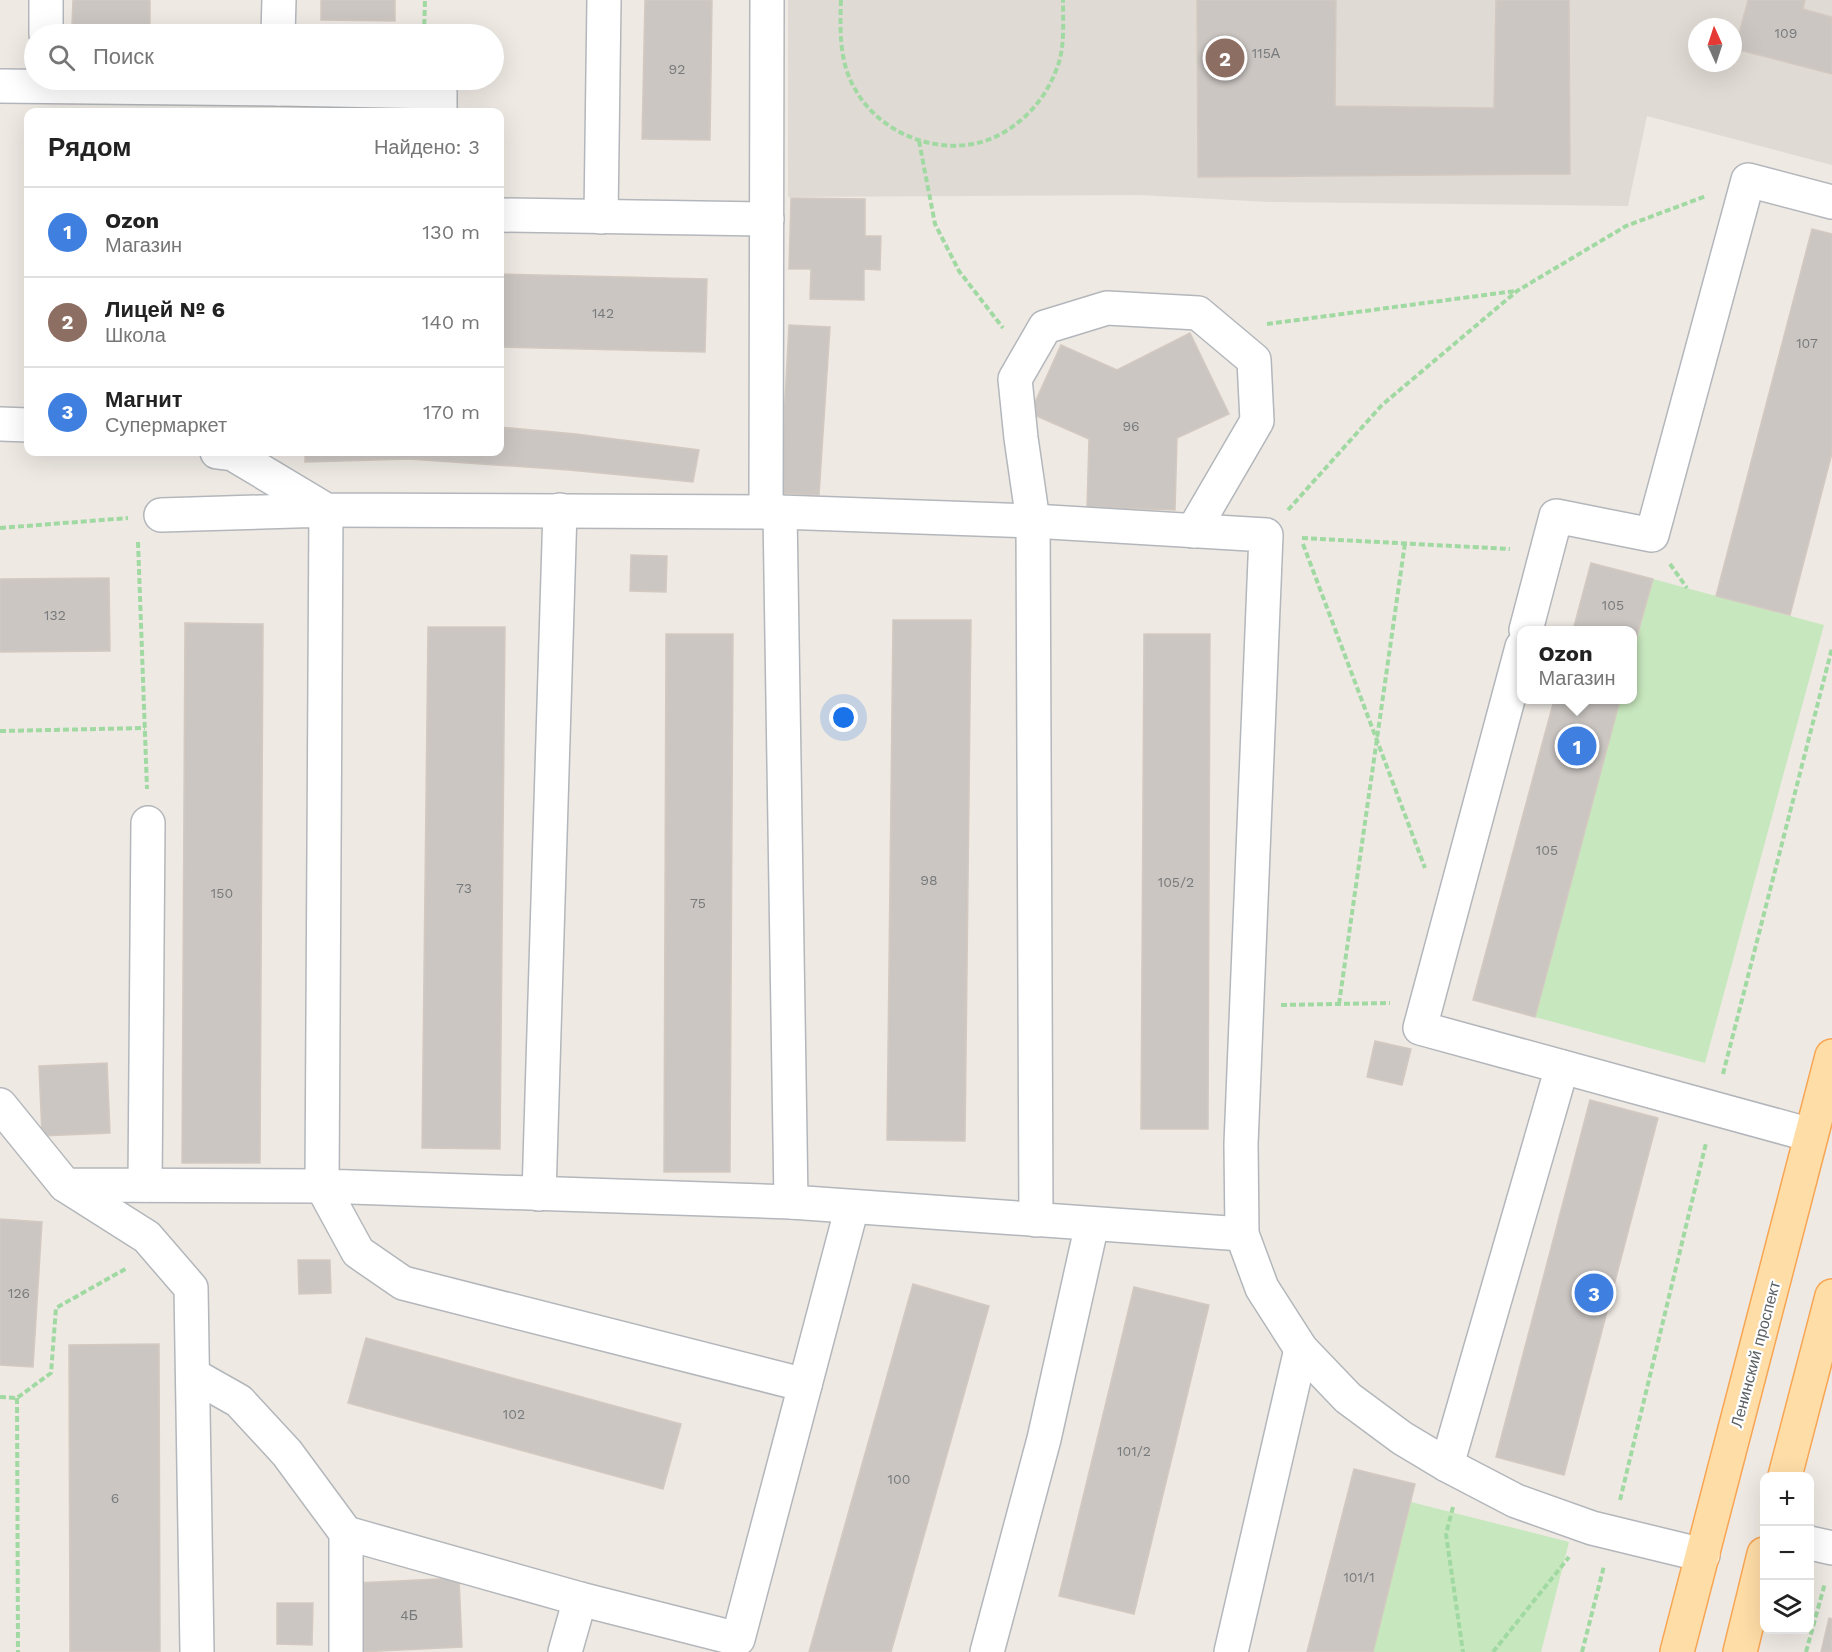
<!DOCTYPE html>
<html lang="ru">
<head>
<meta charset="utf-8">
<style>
	:root { --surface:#fff; --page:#f2f2f2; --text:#222; --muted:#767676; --line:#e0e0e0; --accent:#f02744 }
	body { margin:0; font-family:"Work Sans",sans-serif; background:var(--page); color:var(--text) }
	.controls { position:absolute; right:18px; bottom:18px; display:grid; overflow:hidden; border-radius:12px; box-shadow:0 6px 24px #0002 }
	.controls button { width:54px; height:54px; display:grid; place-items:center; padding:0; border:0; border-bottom:2px solid var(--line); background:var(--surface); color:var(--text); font:30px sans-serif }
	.compass { position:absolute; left:1688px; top:18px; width:54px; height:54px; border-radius:50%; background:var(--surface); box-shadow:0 6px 24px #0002; rotate:357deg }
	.you { position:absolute; left:844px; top:718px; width:21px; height:21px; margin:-15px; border:4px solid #fff; border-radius:50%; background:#1a73e8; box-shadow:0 0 0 9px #1a73e833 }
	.badge { display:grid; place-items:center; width:39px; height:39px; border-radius:50%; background:var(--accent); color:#fff; font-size:20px; font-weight:700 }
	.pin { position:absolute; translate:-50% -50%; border:3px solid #fff; box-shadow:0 2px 6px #0006 }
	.popup { position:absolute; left:1517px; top:626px; width:120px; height:78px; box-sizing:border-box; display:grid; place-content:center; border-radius:12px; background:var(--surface); filter:drop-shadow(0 2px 4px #0005); font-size:20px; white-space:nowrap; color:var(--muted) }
	.popup b { font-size:22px; color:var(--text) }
	.popup::after { content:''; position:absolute; left:50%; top:100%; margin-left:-12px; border:12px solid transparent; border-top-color:var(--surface) }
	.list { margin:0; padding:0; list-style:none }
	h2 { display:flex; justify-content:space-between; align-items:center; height:78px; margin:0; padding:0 24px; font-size:26px }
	h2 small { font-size:20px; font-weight:400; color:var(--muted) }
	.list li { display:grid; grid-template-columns:39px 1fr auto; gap:18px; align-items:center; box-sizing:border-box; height:90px; padding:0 24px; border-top:2px solid var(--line) }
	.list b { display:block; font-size:22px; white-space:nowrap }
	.list p { margin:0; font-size:20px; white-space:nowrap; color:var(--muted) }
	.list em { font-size:20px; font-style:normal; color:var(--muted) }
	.icon { flex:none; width:33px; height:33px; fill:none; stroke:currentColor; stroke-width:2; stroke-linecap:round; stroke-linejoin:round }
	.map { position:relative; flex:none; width:1832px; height:1652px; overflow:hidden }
	.search { position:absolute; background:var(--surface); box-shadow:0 6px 24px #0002; left:24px; top:24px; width:480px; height:66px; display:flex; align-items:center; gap:15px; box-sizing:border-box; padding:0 21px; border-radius:33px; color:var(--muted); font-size:22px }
	.panel { position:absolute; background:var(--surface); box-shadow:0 6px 24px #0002; left:24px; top:108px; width:480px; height:348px; border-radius:12px }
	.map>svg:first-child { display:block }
</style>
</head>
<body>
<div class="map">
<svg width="1832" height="1652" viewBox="0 0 1832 1652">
	<rect width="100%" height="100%" fill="#eee9e3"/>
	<path fill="#e0dad4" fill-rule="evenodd" d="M788,0H1832V165L1647,116L1628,206L1269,202L1139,195L788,197ZM1697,27H1733V63H1697Z"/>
	<g fill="#c7e7be">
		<path d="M1653,579L1824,625L1705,1063L1535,1017L1620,700H1632L1633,654Z"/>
		<path d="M1411,1502L1569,1542L1541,1652H1373Z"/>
	</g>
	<g fill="#cbc6c2" stroke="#d3c9c1" stroke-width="1.5">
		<path d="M73,0H150V26L72,25Z"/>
		<path d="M321,0H395V21L321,20Z"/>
		<path d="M645,0H712L710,140L642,139Z"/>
		<path d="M1197,0H1336L1335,106L1494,108L1496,0H1569L1570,174L1198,177Z"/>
		<path d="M1748,0H1805L1803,9L1832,17V74L1735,49Z"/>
		<path d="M791,198L865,199V236H881L880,270L864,269V300L810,299L811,269H789Z"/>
		<path d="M1812,229L1832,234V453L1790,615L1716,596Z"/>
		<path d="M500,274L707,279L705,352L500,347Z"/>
		<path d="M789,325L830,327L819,495L780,493Z"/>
		<path d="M1190,333L1229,414L1177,438L1175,510L1087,507L1089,439L1030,413L1061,345L1117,370Z"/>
		<path d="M500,427L576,434L699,450L693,482L569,470L409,459L305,462V452H500Z"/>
		<path d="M631,555L667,556L666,592L630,591Z"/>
		<path d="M1591,563L1653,579L1632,654V630H1573Z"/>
		<path d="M109,578L110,651L0,652V579Z"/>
		<path d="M893,620H971L965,1141L887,1140Z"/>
		<path d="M185,623L263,624L260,1163H182Z"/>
		<path d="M428,627H505L500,1149L422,1148Z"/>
		<path d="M666,634H733L730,1172H664Z"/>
		<path d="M1144,634H1210L1208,1129H1141Z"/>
		<path d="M1554,700H1620L1535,1017L1473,1000Z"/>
		<path d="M1375,1041L1411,1049L1402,1085L1367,1077Z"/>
		<path d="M107,1063L110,1133L42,1136L39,1066Z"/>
		<path d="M1590,1100L1658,1118L1564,1475L1496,1457Z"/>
		<path d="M0,1219L42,1222L33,1367L0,1365Z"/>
		<path d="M298,1260H330L331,1293L299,1294Z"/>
		<path d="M913,1284L989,1306L891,1652H809Z"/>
		<path d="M1134,1287L1209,1305L1134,1614L1059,1596Z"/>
		<path d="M366,1338L681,1424L663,1489L348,1403Z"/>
		<path d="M159,1344L160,1652H70L69,1345Z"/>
		<path d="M1354,1469L1415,1484L1373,1652H1307Z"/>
		<path d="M459,1578L462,1647L359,1652L356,1583Z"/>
		<path d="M277,1603H313L312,1645L277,1644Z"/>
		<path d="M1829,1618L1832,1619V1652H1821Z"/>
	</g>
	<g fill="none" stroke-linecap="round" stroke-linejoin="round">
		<defs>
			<g id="minor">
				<path d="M46,0V34"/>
				<path d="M278,34L279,0"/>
				<path d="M0,86L278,89V80"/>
				<path d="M278,89L440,92V112"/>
				<path d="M500,215L767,219"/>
				<path d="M601,217L604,0"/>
				<path d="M0,424L28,425"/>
				<path d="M217,452L233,454L326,510L780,512L1033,521L1266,535L1241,1144L1242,1234L1262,1288L1301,1349L1348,1398L1402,1438L1447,1465L1516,1501L1592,1528L1703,1555"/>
				<path d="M766,512L767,0"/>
				<path d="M780,512L791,1202"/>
				<path d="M161,515L326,510L322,1186L791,1202L1242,1234"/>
				<path d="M1526,630L1556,516L1652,535L1748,180L1832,202"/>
				<path d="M1522,647L1420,1028L1811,1135"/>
				<path d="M0,1105L65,1185L322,1186L358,1252L403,1283L805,1385"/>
				<path d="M65,1185L147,1237L191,1288L197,1652"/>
				<path d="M145,1185L148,823"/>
				<path d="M539,1194L560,510"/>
				<path d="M1036,1220L1033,521L1021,438L1015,379L1045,327L1107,308L1198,313L1254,360L1257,421L1193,531"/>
				<path d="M193,1375L239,1401L287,1453L346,1533L580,1599"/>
				<path d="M1447,1465L1562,1067"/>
				<path d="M346,1533V1652"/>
				<path d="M1810,1543L1832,1548"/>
				<path d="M565,1652L580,1599L738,1639L852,1207"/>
				<path d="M987,1652L1044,1439L1092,1224"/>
				<path d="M1231,1652L1301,1349"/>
			</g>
			<g id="major">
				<path d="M1785,1476L1832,1296"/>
				<path d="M1677,1652L1832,1056"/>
				<path d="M1740,1652L1764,1554"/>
			</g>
		</defs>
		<use href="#minor" stroke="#b3b7bb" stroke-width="36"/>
		<use href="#major" stroke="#f7a553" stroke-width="36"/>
		<g stroke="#a1d9a3" stroke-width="4" stroke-dasharray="6 3" stroke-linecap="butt">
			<path d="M841,0C840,31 839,62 855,89C883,140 956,163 1006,131C1030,116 1047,95 1057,68C1065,48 1063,22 1063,0"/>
			<path d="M424,34L425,0"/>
			<path d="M919,141L935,224L959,271L1003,328"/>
			<path d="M1267,324L1515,291"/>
			<path d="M1288,510L1382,405L1517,291L1626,226L1706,196"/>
			<path d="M0,528L128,518"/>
			<path d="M1302,538L1510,549"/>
			<path d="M138,542L147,789"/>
			<path d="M1303,544L1425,868"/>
			<path d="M1670,564L1687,588"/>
			<path d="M0,731L145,728"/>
			<path d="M1339,1004L1405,543"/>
			<path d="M1281,1005L1390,1003"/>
			<path d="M1723,1074L1832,648"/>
			<path d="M0,1397L17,1398L51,1373L56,1308L127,1268"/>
			<path d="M17,1398L18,1652"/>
			<path d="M1620,1500L1706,1143"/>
			<path d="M1453,1507L1446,1534L1463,1652"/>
			<path d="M1493,1652L1569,1557"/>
			<path d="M1582,1652L1604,1566"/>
			<path d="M1806,1652L1825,1583"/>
		</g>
		<use href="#minor" stroke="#fff" stroke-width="33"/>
		<use href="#major" stroke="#ffdda7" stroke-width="33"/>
	</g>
	<g text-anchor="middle" stroke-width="4.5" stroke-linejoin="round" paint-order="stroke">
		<g font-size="14" fill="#777a7c">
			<text x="1786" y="38">109</text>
			<text x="1266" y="58">115А</text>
			<text x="677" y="74">92</text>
			<text x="603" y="318">142</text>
			<text x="1807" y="348">107</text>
			<text x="1131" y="431">96</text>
			<text x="1613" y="610">105</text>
			<text x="55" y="620">132</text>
			<text x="1547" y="855">105</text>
			<text x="929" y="885">98</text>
			<text x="1176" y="887">105/2</text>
			<text x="464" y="893">73</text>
			<text x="222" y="898">150</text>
			<text x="698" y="908">75</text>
			<text x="19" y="1298">126</text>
			<text x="514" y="1419">102</text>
			<text x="1134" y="1456">101/2</text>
			<text x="899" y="1484">100</text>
			<text x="115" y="1503">6</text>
			<text x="1359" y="1582">101/1</text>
			<text x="409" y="1620">4Б</text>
		</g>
		<g font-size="16" fill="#5b6164" stroke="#fff">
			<text transform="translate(1755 1354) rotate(-75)" y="6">Ленинский проспект</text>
		</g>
	</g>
</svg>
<div class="controls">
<button>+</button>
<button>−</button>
<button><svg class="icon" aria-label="layers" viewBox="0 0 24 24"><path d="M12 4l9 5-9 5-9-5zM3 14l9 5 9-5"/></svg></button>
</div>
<svg class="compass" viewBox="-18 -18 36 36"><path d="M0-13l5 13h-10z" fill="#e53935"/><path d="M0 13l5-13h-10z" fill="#767676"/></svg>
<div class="you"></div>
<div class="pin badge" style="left:1577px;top:746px;background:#3f7fe0">1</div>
<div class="popup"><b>Ozon</b>Магазин</div>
<div class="pin badge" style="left:1225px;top:58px;background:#8d6e63">2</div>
<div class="pin badge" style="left:1594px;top:1293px;background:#3f7fe0">3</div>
<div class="search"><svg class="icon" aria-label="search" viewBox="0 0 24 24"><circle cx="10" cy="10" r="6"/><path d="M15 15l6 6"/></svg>Поиск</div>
<section class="panel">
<h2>Рядом<small>Найдено: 3</small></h2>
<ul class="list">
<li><span class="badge" style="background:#3f7fe0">1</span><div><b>Ozon</b><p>Магазин</p></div><em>130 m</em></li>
<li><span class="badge" style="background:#8d6e63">2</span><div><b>Лицей № 6</b><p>Школа</p></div><em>140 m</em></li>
<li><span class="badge" style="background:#3f7fe0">3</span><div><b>Магнит</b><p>Супермаркет</p></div><em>170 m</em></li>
</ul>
</section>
</div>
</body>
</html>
